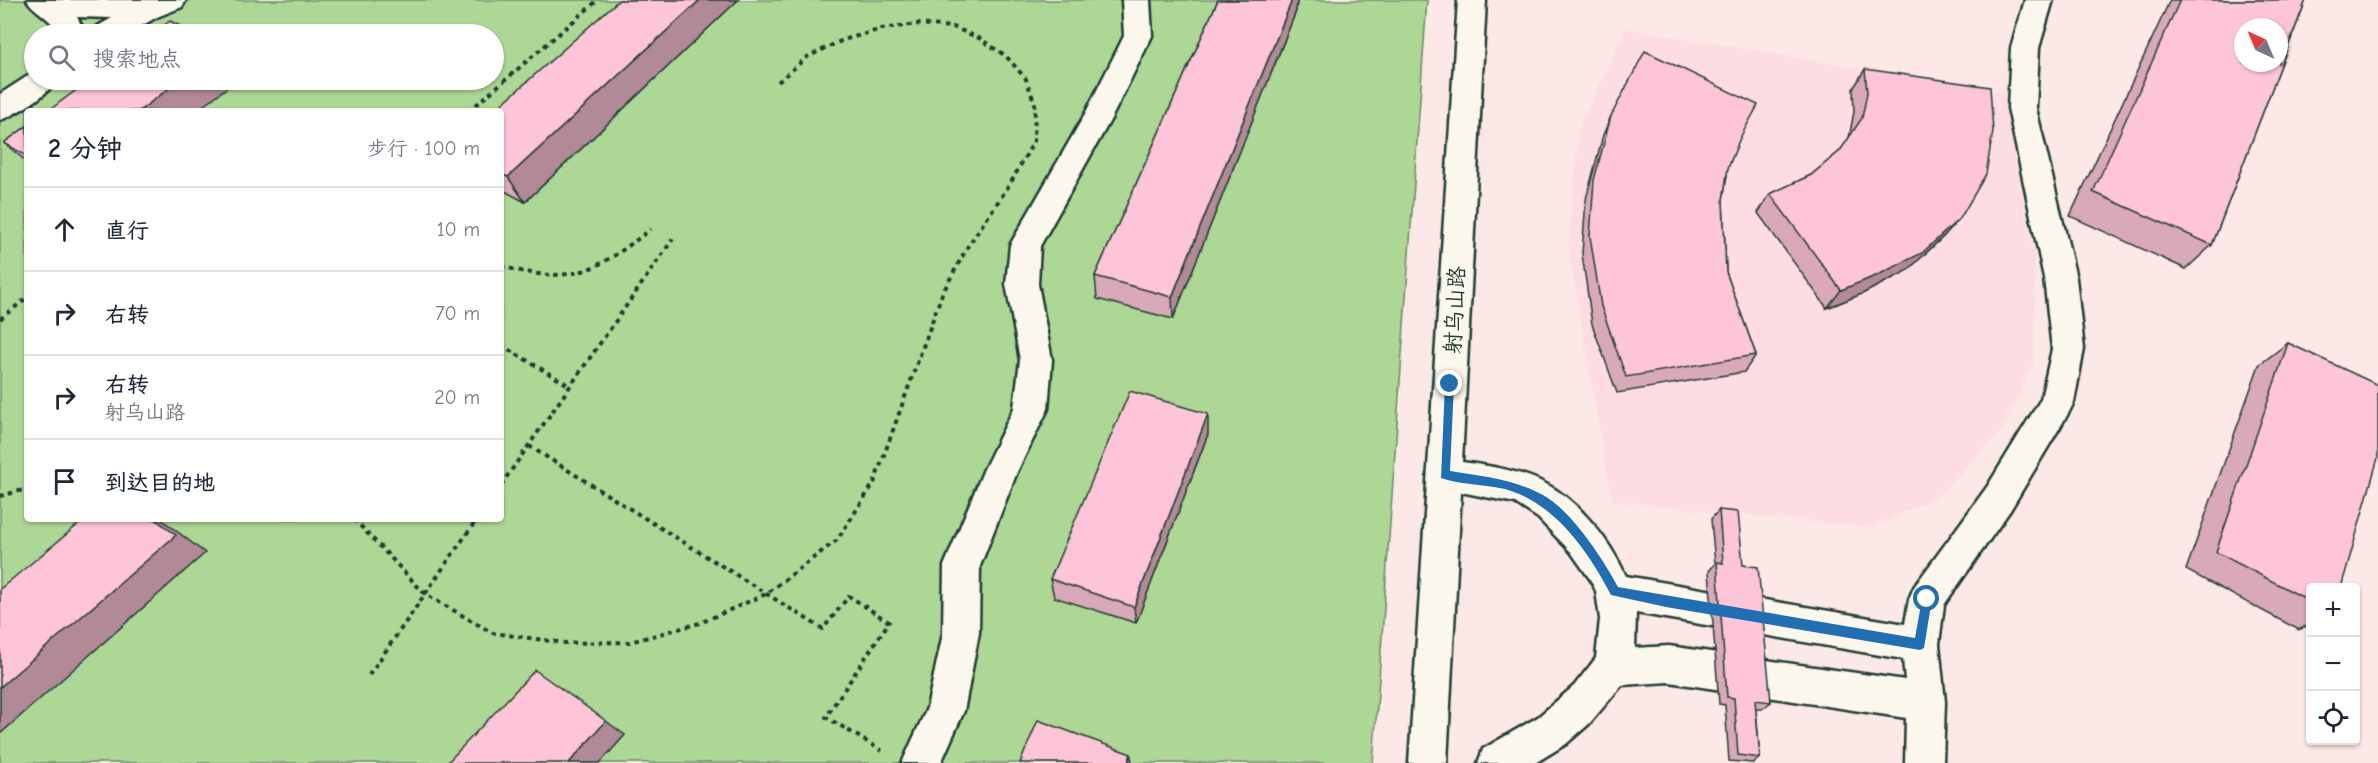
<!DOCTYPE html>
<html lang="zh">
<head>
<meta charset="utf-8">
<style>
	:root { --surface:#fff; --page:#f6f6f7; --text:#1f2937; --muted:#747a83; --line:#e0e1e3 }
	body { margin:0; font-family:"Comic Neue","LXGW WenKai TC",sans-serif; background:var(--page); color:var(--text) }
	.controls { position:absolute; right:18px; bottom:18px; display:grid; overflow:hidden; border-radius:6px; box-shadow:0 2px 4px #0004 }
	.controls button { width:54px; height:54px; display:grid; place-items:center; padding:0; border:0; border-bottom:2px solid var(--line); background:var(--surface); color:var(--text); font:30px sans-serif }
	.compass { position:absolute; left:2234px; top:18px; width:54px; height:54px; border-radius:50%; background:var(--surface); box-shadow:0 2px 4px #0004; rotate:316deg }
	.stop { position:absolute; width:18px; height:18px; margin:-14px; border:4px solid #1f6fb2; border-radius:50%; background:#fff }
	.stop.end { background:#1f6fb2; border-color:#fff; box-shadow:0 2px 6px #0008 }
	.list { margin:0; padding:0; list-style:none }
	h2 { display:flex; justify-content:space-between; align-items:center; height:78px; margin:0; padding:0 24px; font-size:26px }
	h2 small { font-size:20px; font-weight:400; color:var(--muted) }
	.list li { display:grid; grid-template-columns:39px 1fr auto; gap:18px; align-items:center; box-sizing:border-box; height:84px; padding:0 24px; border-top:2px solid var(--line) }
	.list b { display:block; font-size:22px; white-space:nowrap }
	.list p { margin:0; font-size:20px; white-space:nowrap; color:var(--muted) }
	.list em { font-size:20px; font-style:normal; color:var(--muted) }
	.icon { flex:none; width:33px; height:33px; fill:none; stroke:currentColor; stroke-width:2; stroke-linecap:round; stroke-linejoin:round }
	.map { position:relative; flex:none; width:2378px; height:763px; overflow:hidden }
	.search { position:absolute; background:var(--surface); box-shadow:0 2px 4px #0004; left:24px; top:24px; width:480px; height:66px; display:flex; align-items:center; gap:15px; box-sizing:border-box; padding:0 21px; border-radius:33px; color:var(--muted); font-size:22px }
	.panel { position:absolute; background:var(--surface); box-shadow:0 2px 4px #0004; left:24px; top:108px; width:480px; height:414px; border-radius:6px }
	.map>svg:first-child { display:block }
</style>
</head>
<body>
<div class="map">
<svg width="2378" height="763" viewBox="0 0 2378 763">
	<rect width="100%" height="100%" fill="#fce8e6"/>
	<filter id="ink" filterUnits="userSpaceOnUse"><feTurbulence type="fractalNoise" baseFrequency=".0167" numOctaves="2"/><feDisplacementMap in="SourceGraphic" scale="12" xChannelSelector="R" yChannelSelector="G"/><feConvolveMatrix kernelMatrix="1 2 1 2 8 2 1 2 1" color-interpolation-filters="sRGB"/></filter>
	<g filter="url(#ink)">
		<path fill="#fddde2" d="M1626,28L2008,94L2022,194L2035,258L2034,362L2002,430L1938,496L1871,528L1612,501L1568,247L1579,127Z"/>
		<path fill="#add794" stroke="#668a64" stroke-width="1.5" fill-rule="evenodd" d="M0,0H1427L1373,763H0ZM34,34H494V80H34ZM27,111H501V519H27Z"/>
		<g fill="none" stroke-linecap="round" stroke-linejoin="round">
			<defs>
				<g id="minor">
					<path d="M27,0H186L182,7L157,17L127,34H92L96,27L112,18L77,17L86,34H58C52,17 36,14 27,0Z"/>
					<path d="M1122,0H1150L1152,36L1112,117L1040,246L1038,284L1052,360L1048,409L1017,472L980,566L979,633L964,711L941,763H902L927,708L943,633L944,566L984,469L1014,408L1020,360L1006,284L1010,245L1085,114L1124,36Z"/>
					<path d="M1458,0H1486L1462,462C1490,466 1518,470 1544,483C1579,500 1610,541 1626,576L1905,624L1909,599L1914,587L1987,487L2041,399L2052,349L2044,278L2008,108L2011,48L2025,0H2053L2039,48L2036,108L2076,278L2084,349L2074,402L2069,412L2011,509L1944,605L1939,644L1945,702L1943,763H1905L1906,718L1669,682L1622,685L1589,724L1566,744L1535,763H1478L1483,749L1538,717L1574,686L1596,658L1600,619L1596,591L1590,579L1571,552L1538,518L1515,503L1461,492L1447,763H1409ZM1636,613L1903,659L1905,680L1669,646L1635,648Z"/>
					<path d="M34,72V80H56C50,94 15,115 0,120V94Z"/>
				</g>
			</defs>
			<use href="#minor" stroke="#1f3d34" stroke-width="5"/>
			<g stroke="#1f3d34" stroke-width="4" stroke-dasharray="4.5 4.5" stroke-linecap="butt">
				<path d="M469,111L598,0"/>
				<path d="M501,266C572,286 595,272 651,229"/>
				<path d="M0,319L27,298"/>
				<path d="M501,345L570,386"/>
				<path d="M529,446L823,629L849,596L889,622L826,717L882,751"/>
				<path d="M501,485L673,239"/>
				<path d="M0,496L27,489"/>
				<path d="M354,519L425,594L493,633L565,643L630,642L700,623L766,594L837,540L874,483L942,294L968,246L1010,184L1034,141L1035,104L1026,79L1006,56L979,38L953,27L918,24L882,29L843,40L807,57L778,82"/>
				<path d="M369,675L477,519"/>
			</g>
			<use href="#minor" fill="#fbf7ec" fill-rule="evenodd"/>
		</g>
		<g fill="#daa9b9" stroke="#1f3d34" stroke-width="1.5">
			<path d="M619,0H738L525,202L501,189V111Z"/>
			<path d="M1218,0H1297L1296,11L1173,319L1097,299L1095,276Z"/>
			<path d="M2170,0H2306L2212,245L2186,269L2070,216Z"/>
			<path d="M1865,69L1945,235L1907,271L1864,293L1827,308L1758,213L1770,194L1811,175L1840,151L1849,138L1854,112L1853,89Z"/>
			<path d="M1611,116L1739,139L1728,168L1723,200L1726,272L1756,355L1744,372L1617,393L1592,324L1582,254L1586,199L1603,135Z"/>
			<path d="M27,126V162L4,143Z"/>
			<path d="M2288,343L2310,601V624L2299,630L2186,570L2259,365Z"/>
			<path d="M1208,434L1136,623L1054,597L1050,579Z"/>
			<path d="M1719,510L1743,565L1771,702L1762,709H1756L1760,758L1753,763L1729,761L1725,705L1719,704L1709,571L1715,564L1711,519Z"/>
		</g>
		<g fill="#b28996" stroke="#1f3d34" stroke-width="1.5">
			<path d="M700,0H738L525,202L508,177Z"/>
			<path d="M1292,0H1297L1296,11L1173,319L1172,297Z"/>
			<path d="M180,80H237L196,111H139Z"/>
			<path d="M1961,217L1945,235L1907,271L1864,293L1827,308L1841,290Z"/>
			<path d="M1208,414V434L1136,623L1134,607Z"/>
			<path d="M155,519H161L205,553L0,734V687Z"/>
			<path d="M606,721L625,735L600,763H569Z"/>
			<path d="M1131,754L1132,763H1128Z"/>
		</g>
		<g fill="#fec4d7" stroke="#1f3d34" stroke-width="1.5" fill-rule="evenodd">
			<path d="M619,0H700L508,177L501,174V111H494Z"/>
			<path d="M1218,0H1292L1172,297L1095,276Z"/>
			<path d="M2180,0H2306L2212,245L2093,192ZM2243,27H2279V63H2243Z"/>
			<path d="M170,21L196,34H151Z"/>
			<path d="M1645,51L1758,105L1740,138L1728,168L1723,200L1726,272L1756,355L1626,377L1601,306L1590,236L1594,180L1611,116Z"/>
			<path d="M1865,69L1990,87L1993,131L1986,174L1961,217L1922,253L1878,275L1841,290L1770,194L1811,175L1840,151L1862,118L1867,93Z"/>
			<path d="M90,80H180L139,111H48Z"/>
			<path d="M27,126V156L4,143Z"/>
			<path d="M2288,343L2378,385V458L2341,588H2310V601L2216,552Z"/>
			<path d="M1130,391L1208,414L1134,607L1050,579Z"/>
			<path d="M1719,510L1738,512L1743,565L1758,567L1771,702L1755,700L1760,758L1738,755L1734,698L1727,697L1717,562L1723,563Z"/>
			<path d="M85,519H155L176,535L0,687V589Z"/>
			<path d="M535,670L606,721L569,763H447Z"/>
			<path d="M1038,720L1131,754L1128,763H1020Z"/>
		</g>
	</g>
	<path fill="#1f6fb2" d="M1450,380L1454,384L1450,471C1481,476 1514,479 1543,495C1571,510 1603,559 1618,587L1915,638L1922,599L1927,594L1932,599L1924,648L1920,650L1666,607L1611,595C1588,551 1555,503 1505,489C1484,484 1461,485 1441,478L1445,384Z"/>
	<g text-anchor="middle" stroke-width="6" stroke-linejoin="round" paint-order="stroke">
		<g font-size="22" fill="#1f3d34" stroke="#fbf7ec">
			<text transform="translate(1454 310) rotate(-87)" y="8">射乌山路</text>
		</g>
	</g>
</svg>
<div class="controls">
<button>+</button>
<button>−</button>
<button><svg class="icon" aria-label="locate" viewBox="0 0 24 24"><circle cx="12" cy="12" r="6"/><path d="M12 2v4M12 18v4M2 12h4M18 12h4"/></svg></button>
</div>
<svg class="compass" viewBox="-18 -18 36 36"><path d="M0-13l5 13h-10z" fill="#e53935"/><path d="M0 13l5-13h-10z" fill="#747a83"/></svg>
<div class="stop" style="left:1927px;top:599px"></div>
<div class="stop end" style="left:1450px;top:384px"></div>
<div class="search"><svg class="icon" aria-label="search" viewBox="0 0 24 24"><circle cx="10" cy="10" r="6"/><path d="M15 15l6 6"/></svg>搜索地点</div>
<section class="panel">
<h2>2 分钟<small>步行 · 100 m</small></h2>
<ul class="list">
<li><svg class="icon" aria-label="ahead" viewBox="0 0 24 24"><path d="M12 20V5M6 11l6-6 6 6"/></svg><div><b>直行</b></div><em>10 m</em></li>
<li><svg class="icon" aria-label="right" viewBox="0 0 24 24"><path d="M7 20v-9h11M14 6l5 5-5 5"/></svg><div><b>右转</b></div><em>70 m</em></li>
<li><svg class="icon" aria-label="right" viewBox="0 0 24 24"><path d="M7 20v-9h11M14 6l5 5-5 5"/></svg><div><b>右转</b><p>射乌山路</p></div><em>20 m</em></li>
<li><svg class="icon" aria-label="arrive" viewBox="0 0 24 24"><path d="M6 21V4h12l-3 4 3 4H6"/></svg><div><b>到达目的地</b></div></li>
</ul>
</section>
</div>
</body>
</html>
